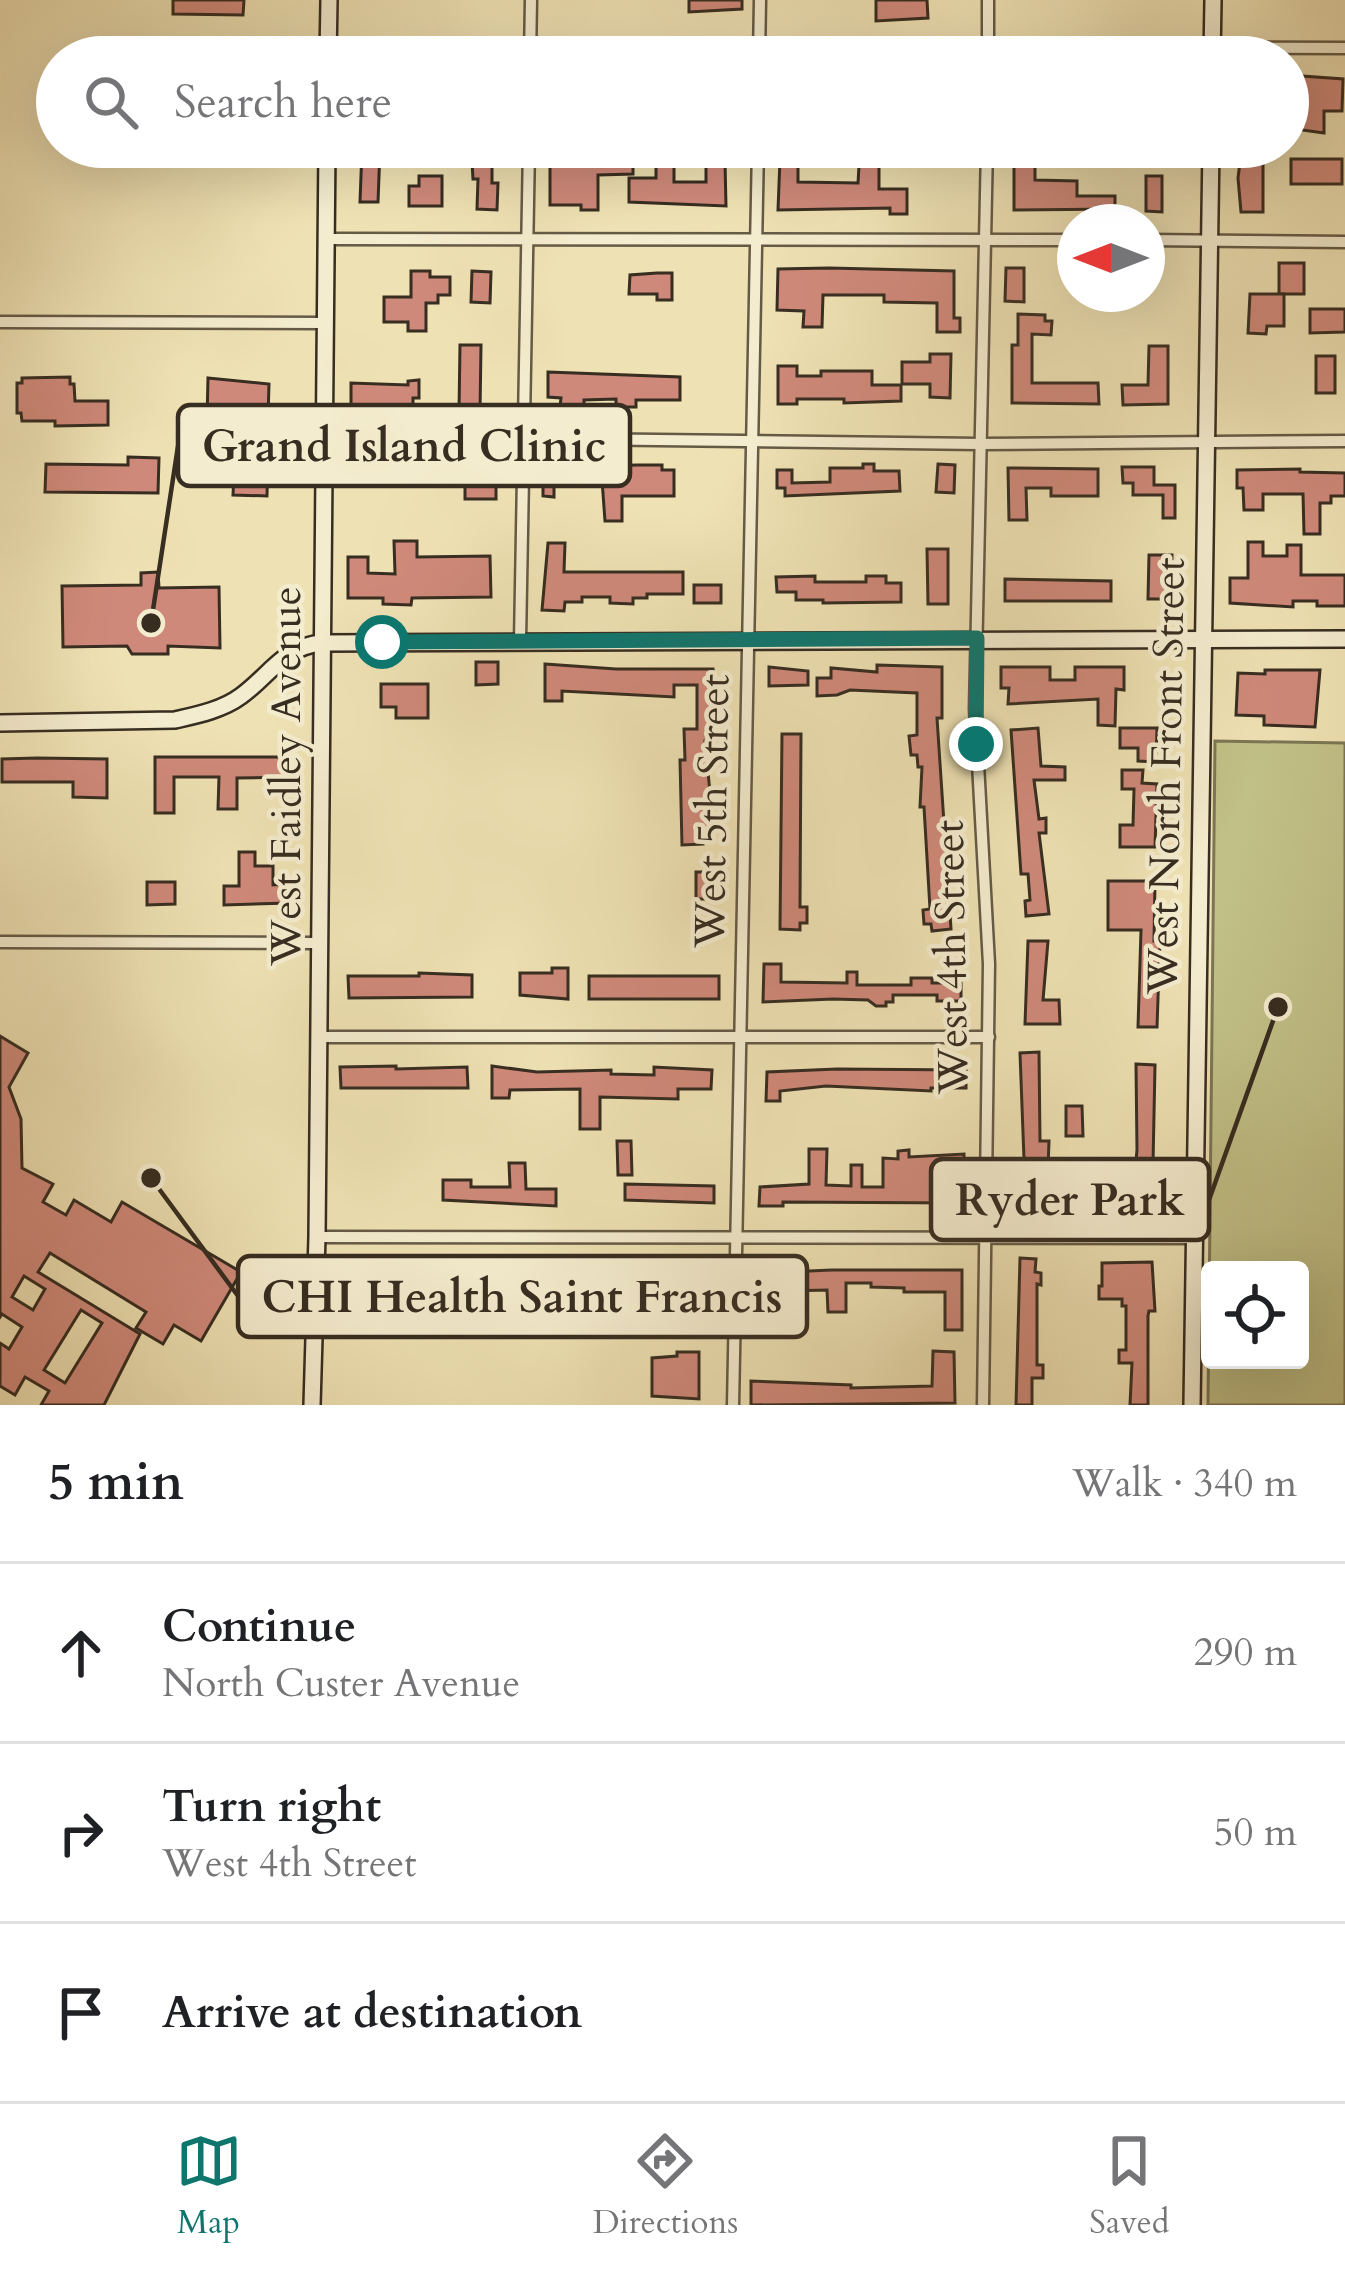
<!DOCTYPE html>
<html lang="en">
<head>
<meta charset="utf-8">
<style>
	:root { --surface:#fff; --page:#f2f2f2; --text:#202124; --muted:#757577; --line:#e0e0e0; --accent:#0f766e }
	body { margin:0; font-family:Cardo,serif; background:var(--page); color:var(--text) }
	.controls { position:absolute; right:36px; bottom:36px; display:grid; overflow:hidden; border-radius:12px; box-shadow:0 12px 48px #0002 }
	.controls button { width:108px; height:108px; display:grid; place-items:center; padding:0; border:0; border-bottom:3px solid var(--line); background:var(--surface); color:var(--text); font:60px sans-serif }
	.compass { position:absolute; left:1057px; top:204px; width:108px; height:108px; border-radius:50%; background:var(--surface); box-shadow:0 12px 48px #0002; rotate:270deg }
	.stop { position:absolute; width:36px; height:36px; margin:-27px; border:9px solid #0f766e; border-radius:50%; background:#fff }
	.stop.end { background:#0f766e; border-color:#fff; box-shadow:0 3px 12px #0008 }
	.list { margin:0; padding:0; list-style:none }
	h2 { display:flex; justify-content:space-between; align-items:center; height:156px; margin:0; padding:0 48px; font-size:51px }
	h2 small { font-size:39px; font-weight:400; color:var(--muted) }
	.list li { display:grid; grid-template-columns:78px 1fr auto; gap:36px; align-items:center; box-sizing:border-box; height:180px; padding:0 48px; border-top:3px solid var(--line) }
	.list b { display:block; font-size:45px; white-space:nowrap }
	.list p { margin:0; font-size:39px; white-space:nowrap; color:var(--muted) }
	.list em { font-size:39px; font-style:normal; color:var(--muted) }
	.icon { flex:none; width:66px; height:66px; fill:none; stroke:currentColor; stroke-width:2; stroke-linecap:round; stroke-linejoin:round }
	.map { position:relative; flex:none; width:1345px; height:1405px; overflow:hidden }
	.search { position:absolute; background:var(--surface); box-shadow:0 12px 48px #0002; left:36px; right:36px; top:36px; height:132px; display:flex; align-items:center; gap:30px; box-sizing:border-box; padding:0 42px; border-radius:66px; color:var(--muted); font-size:45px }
	.sheet { height:696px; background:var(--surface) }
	nav { display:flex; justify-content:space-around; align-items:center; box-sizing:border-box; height:168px; border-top:3px solid var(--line); background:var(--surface); font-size:33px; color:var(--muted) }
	nav a { display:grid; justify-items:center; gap:6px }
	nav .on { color:var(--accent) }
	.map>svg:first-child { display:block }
</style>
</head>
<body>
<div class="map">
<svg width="1345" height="1405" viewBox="0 0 1345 1405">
	<rect width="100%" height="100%" fill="#eee1b3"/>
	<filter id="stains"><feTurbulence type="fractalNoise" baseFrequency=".00167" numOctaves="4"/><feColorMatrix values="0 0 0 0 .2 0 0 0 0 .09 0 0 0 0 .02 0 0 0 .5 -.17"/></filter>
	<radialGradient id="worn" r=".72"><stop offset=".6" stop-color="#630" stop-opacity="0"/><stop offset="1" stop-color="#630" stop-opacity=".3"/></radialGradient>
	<path fill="#c1c087" stroke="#7c7654" stroke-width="3" fill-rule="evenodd" d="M1215,741L1345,743V1405H1208ZM1210,1270H1300V1360H1210Z"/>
	<g fill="#cf897a" stroke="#372d21" stroke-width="3" fill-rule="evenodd">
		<path d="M173,0H244L243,15L173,14Z"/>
		<path d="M689,0H742V9L689,12Z"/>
		<path d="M876,0H927L928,18L876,21Z"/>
		<path d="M1288,75L1343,79L1342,111H1324V133L1288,128Z"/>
		<path d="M362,149L380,150L378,202H360Z"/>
		<path d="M583,149H633V174L598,175V210H581V205H550V156H583Z"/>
		<path d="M656,150H674V182H706V162H725L726,206L629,202V178H656Z"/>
		<path d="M1241,154H1263V212H1241L1238,178Z"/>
		<path d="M780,159H798V182L858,183L859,166H879V189H907V214H890V208L778,210Z"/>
		<rect x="1291" y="159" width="51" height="25"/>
		<path d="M472,162H492V183H498L497,210L477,209L478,179H473Z"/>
		<path d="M1014,164H1035V180L1077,181V196H1115V209L1014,210Z"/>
		<path d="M419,176H442V206H409V186H419Z"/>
		<path d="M1146,176H1162V212L1146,211Z"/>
		<rect x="1279" y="263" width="25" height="31"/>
		<path d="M829,268L954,271V318H960V332H937V303L884,302V295H823L822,327H803L804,311L777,310L778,269Z"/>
		<path d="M1006,268H1024V302L1005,301Z"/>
		<path d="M411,271H430V277H450V295H438V303H426V331H408V322H384V297H411Z"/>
		<path d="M472,271L491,272L490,303L471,302Z"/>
		<path d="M657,273H672V300H657V294H629L630,275Z"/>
		<path d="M1250,294H1284V326H1267L1266,334L1248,333Z"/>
		<path d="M1310,309H1345V332L1310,333Z"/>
		<path d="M1018,314L1045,315V321H1052L1051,335L1032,334V383H1098L1099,404L1012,403V345H1018Z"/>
		<path d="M460,345H481L480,412H459Z"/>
		<path d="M1149,346H1168V404L1123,405L1122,385H1148Z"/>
		<path d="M930,354H951L950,398L930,397V384H902V362H930Z"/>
		<rect x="1316" y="356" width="19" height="37"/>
		<path d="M778,366H797V376H821V371H872V385H901V401L844,403V399H797V404H778Z"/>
		<path d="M548,372L680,377V400H636V407H616V399L584,400V408L560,407L561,398L548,397Z"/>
		<path d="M70,377V384H74L75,401H108V425L55,426V421H22L21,413H17V383H22V378Z"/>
		<path d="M208,378L269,384L268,417H249L248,422L207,420Z"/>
		<path d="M419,380V398H413V406L351,408V383L408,385V381Z"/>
		<path d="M249,456H268L267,496L233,495L234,474L248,475Z"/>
		<path d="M128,457L159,458L158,493L45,492L46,464L128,465Z"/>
		<path d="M543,464H562V485H554V497L543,496Z"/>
		<path d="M863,464H874V471H899L900,491L785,496V488H777V470H792V483L830,482V468H863Z"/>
		<path d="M938,464L955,465L954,493L936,492Z"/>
		<path d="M637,465H662V470H674V496H622V521H605L601,466Z"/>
		<path d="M1122,467H1154V485H1175V518H1163V495H1133V483H1123Z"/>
		<rect x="465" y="468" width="31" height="31"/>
		<path d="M1008,468L1098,469V496H1051V488H1026L1027,520H1009Z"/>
		<path d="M1300,469V472L1345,473V496H1331V503H1320V534H1304L1303,494H1263V510H1244L1243,488H1237V470Z"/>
		<path d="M394,541H417V557L490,556L491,597L412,598L411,605L383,604V598H348V557H368V573L395,574Z"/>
		<path d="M1248,542H1263V556H1287V545H1301V575H1345V606H1317V601H1293V607L1230,603V578H1248Z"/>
		<path d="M548,543H565L564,572H683V594H647V598H633V604L610,603V597H582V602H565L564,611L542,610Z"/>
		<path d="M927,549H948V604H928Z"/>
		<path d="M1149,555H1172L1171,599H1148Z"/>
		<path d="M158,572L159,588L219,587L220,648L168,646V654H132L127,646L63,647L62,586L141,585V573Z"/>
		<path d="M815,576V582H866V576H886V583H901V602L823,603V600H796V592H777L776,577Z"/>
		<path d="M1005,579L1111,581V601H1005Z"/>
		<rect x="694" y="585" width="27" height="18"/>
		<path d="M476,662H498V684L476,685Z"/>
		<path d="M545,664L616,669H713L717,725H711L712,741H705L711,803L710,834H703V844L682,845L680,760H685L684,729H697V685H674V697L562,691V701H545Z"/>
		<path d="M877,665L942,667V718H937L951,929L932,931L931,924H924L923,910L930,909L924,807H920L922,767H918L917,755H911L909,736L917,735V693L850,690L837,695L817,696V678H831V668L877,672Z"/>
		<path d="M769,667L808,671V685L769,686Z"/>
		<path d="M1001,667H1050V680H1075V667H1124V690L1116,689L1115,726L1098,725V699L1008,704L1009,688H1001Z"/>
		<path d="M1265,670H1320L1315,727L1264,725V716L1236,715L1238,673L1265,674Z"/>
		<path d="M381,684H428V718H396V707H381Z"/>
		<path d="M1038,728L1041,766L1065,767V780H1034L1039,819L1046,818V833H1039L1049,914L1026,916L1025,901L1030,900L1028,874H1021L1011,730Z"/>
		<path d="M1120,728H1157L1156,762L1138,761V748H1120Z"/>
		<path d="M782,734H801L800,907H807V923H800V930L780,929Z"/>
		<path d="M155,757H289L288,777L237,778V809H218L219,777H174V813H155Z"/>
		<path d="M37,758L107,759V798L73,797V782H2V759Z"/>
		<path d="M1122,770H1143L1142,783L1157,784L1155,847H1120V825H1133L1134,789H1122Z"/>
		<path d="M239,852H255V866H273V885L287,884L288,903L224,905V886H239Z"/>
		<rect x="696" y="872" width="19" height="27"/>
		<path d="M1108,881H1155L1154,941H1160L1157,1027H1138L1141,930H1108Z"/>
		<path d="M147,882H175V904L147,905Z"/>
		<path d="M1028,941H1048L1043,1000H1059L1060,1024H1025Z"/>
		<path d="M764,964H781V982L847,983V972H857V985H911V978H932V983H961V1001H937V995H893V1002H886V1006H876L868,1000L833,999L763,1002Z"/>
		<path d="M552,968H568V999L520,995V973H552Z"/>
		<path d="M419,973L472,975V997L349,998L348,976H419Z"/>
		<rect x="589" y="976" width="130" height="23"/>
		<path d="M0,1036L28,1053L9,1087L21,1119L22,1168L53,1184L43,1202L66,1215L74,1200L111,1222L122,1202L241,1272L201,1341L174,1325L163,1344L136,1328L146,1312L50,1253L38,1272L140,1334L104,1405H41L49,1391L25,1377L15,1395L0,1386V1343L9,1349L22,1327L2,1314L0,1317ZM24,1276L45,1289L33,1310L12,1297ZM81,1310L102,1323L65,1383L44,1370Z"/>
		<path d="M1039,1052L1040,1141H1049L1047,1196H1052V1216L1017,1215L1019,1159H1024L1020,1053Z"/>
		<path d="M1136,1064L1155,1065L1152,1214H1131L1137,1150Z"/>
		<path d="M396,1066V1069L467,1067L468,1088H341L340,1067Z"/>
		<path d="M492,1066L537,1072L611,1070V1074L654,1075V1067L712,1070L711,1089H678V1099L600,1097V1129H580V1089L510,1090L509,1098H492Z"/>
		<path d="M837,1069L966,1070V1088H931V1091L826,1086L780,1091V1101H766L767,1072Z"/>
		<path d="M1066,1106H1082L1083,1136H1066Z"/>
		<path d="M617,1141H631L632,1175H618Z"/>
		<path d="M809,1149H827L826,1185L851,1186V1165H862V1187H883V1158L898,1159V1151L909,1150V1157L964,1154V1171H959V1203L783,1202V1206H759L760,1187L809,1184Z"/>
		<path d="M509,1163H525L526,1189H556V1206L443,1200V1180H471V1187H510Z"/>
		<path d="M625,1184L714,1186V1203L625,1200Z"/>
		<path d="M1020,1258L1036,1259L1035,1272L1041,1273V1285L1037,1284V1365H1043V1378H1032V1405H1016Z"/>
		<path d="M1152,1262L1155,1311H1149L1148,1316V1405H1130L1132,1363H1119V1350H1126V1306H1122V1299H1099V1286H1102V1263Z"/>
		<path d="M832,1270H962V1330H945V1292H904V1288L871,1287V1283H846V1312H828L827,1290L786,1291V1297H764V1273Z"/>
		<path d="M933,1351L954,1352L955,1403L751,1405V1381L851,1385V1388L932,1386Z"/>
		<path d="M677,1352H699V1399L652,1396V1358L677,1356Z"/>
	</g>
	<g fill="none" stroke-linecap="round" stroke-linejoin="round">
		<defs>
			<g id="street">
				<path d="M328,45L1345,48"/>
				<path d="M530,57L531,0"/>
				<path d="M759,57L760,0"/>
				<path d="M988,57V0"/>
				<path d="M326,239L1075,240"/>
				<path d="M1147,240L1345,242"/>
				<path d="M0,322L325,323"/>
				<path d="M324,436L980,444L1345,441"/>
				<path d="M520,641L529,147"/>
				<path d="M0,942L319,943"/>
				<path d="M319,1037H989"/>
				<path d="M317,1237L1195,1238"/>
				<path d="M733,1405L758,147"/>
				<path d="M983,1405L989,964L975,709L987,147"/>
			</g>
			<g id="secondary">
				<path d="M328,57L329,0"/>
				<path d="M1212,57L1213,0"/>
				<path d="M0,723L175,720C197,715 222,710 241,696C269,676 284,646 322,643L1345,639"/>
				<path d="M312,1405L317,1237L327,147"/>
				<path d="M1192,1405L1211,147"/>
			</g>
		</defs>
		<use href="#street" stroke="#655a46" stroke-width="15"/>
		<use href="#secondary" stroke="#372d21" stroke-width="20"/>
		<use href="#street" stroke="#f4ecce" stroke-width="10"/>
		<use href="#secondary" stroke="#f4ecce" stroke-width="15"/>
	</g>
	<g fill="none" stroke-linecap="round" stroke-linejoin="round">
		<path stroke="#0f766e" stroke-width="15" d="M382,642L977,638L976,744"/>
	</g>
	<g text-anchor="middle" stroke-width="9" stroke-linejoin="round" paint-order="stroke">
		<g font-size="42" fill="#372d21" stroke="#f4ecce">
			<text transform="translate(285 776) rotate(-90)" y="15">West Faidley Avenue</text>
			<text transform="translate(1165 776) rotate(-89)" y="15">West North Front Street</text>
			<text transform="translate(711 811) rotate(-89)" y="15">West 5th Street</text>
			<text transform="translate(950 957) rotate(-91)" y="15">West 4th Street</text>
		</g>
	</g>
	<path fill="none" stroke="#372d21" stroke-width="4.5" d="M151 623L178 446M1278 1007L1209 1200M151 1178L238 1296"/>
	<g fill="#372d21" stroke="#f4ecce" stroke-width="4.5">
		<circle cx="151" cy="623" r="12"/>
		<circle cx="1278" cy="1007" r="12"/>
		<circle cx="151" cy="1178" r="12"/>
	</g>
	<g fill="#f4ecce" stroke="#372d21" stroke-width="4.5">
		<rect x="178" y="405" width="452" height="81" rx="12"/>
		<rect x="931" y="1159" width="278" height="81" rx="12"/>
		<rect x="238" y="1256" width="569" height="81" rx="12"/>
	</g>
	<g font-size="45" text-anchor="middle" font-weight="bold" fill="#372d21">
		<text x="404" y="461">Grand Island Clinic</text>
		<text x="1070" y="1215">Ryder Park</text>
		<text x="522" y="1312">CHI Health Saint Francis</text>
	</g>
	<rect width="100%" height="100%" filter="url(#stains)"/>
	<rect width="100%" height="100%" fill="url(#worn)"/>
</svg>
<div class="controls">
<button><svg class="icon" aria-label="locate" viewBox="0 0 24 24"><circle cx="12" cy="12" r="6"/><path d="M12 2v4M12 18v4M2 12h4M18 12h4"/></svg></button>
</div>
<svg class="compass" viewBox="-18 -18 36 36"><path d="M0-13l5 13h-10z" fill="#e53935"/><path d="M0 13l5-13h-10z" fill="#757577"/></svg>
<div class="stop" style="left:382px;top:642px"></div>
<div class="stop end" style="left:976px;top:744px"></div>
<div class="search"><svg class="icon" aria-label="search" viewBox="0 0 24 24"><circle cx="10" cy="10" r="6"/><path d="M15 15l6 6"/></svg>Search here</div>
</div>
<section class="sheet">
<h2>5 min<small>Walk · 340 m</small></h2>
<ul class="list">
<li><svg class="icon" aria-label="ahead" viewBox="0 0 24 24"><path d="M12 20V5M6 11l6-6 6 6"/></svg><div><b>Continue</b><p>North Custer Avenue</p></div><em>290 m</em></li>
<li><svg class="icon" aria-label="right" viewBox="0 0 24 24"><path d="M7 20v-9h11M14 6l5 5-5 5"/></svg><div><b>Turn right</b><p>West 4th Street</p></div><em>50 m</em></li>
<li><svg class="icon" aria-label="arrive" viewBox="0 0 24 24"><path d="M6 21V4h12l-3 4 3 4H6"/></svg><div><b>Arrive at destination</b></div></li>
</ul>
</section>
<nav>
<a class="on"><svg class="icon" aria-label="map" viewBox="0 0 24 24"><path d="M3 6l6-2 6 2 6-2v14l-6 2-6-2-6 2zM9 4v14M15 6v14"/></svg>Map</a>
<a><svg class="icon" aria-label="directions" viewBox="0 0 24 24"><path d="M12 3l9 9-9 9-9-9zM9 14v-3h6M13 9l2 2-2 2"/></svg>Directions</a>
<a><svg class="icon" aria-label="saved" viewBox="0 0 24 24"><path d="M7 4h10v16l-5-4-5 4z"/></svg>Saved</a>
</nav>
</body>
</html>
